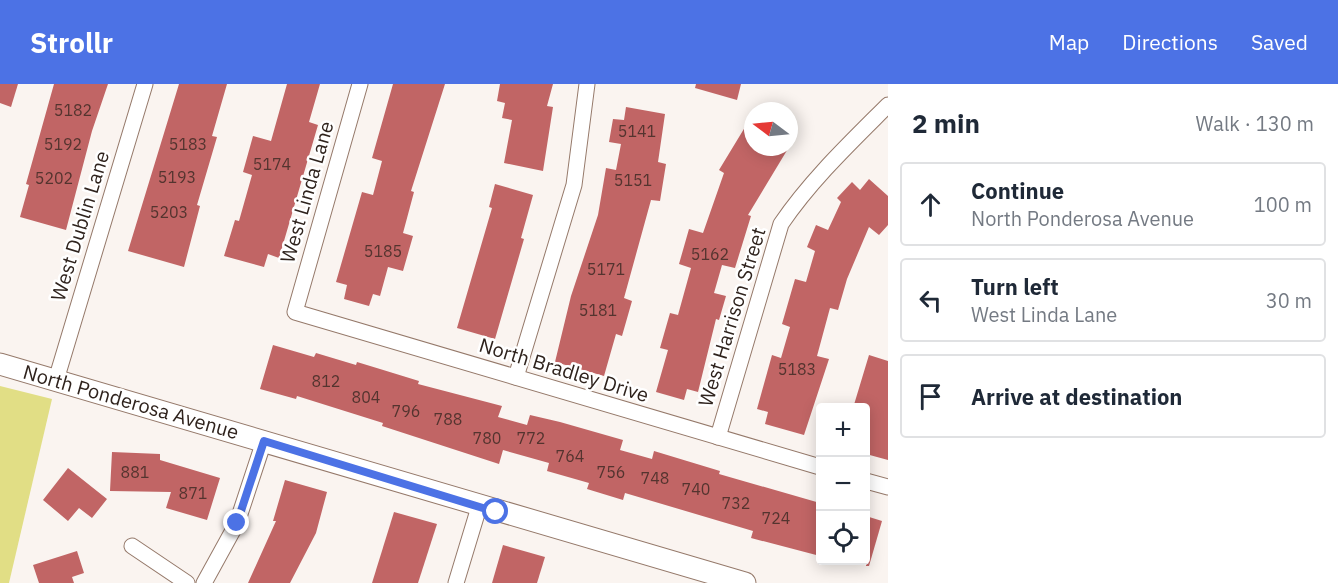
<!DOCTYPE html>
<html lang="en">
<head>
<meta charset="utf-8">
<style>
	:root { --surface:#fff; --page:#f6f6f7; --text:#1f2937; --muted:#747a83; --line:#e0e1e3; --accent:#4c72e5 }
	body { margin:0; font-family:"IBM Plex Sans",sans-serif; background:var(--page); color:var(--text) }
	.controls { position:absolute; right:18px; bottom:18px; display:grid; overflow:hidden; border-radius:6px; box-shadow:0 3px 15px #0003 }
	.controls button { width:54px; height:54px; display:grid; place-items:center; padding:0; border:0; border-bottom:2px solid var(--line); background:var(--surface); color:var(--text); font:30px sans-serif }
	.compass { position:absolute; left:744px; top:18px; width:54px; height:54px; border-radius:50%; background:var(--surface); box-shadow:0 3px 15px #0003; rotate:286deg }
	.stop { position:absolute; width:18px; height:18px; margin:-14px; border:4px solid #4c72e5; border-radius:50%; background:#fff }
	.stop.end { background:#4c72e5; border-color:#fff; box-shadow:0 2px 6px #0008 }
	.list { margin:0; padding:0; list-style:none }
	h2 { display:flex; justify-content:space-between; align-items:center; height:78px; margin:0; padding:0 24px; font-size:26px }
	h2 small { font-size:20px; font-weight:400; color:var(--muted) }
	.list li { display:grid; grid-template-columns:39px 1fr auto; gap:18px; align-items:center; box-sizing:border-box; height:84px; margin:0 12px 12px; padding:0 12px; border:2px solid var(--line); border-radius:6px }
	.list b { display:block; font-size:22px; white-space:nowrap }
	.list p { margin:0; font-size:20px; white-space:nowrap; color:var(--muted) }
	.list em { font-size:20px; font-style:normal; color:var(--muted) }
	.icon { flex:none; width:33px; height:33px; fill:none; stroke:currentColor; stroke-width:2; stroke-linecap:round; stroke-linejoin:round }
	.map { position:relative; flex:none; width:888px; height:499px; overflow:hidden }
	header { display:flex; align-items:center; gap:36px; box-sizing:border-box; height:84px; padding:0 30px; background:var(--accent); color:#fff }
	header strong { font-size:28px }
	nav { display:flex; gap:33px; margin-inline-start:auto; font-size:21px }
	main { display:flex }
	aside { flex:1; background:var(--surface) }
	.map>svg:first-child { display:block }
</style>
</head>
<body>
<header>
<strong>Strollr</strong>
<nav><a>Map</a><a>Directions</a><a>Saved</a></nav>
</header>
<main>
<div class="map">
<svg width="888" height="499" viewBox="0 0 888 499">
	<rect width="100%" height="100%" fill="#faf4f0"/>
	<path fill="#e1de85" d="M0,302L52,315L9,499H0Z"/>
	<g fill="#c16565">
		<path d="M0,0H18L11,23L0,19Z"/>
		<path d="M54,0H108L92,47L66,146L20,133L29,101L26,100Z"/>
		<path d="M179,0H227L212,52L217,53L197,121L200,122L184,183L128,167Z"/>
		<path d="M287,0H320L309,38L318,41L279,174L268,170L264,183L224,172L235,136L239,137L252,91L243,88L253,52L271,57Z"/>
		<path d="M393,0H445L411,107L414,108L403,149L413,152L403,187L388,183L380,212L373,210L369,222L344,215L347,201L336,198L362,108L373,111L382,77L372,74Z"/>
		<path d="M500,0H553L547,22L553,23L543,87L504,79L512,36L502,34L505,19L497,17Z"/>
		<path d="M696,0H741L737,16L695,4Z"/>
		<path d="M626,23L665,30L658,78L666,80L660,117L651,116L624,214L632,217L622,252L616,250L604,292L555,278L571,212L598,131L606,84L616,86L621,60L609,58L613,35L624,36Z"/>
		<path d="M753,30V63H789L748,131L751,132L735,184L722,181L714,209L726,212L719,236L716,235L698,308L687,305L684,316L656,308L668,266L660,264L670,229L678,231L691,184L679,180L689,145L703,149L724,89L719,86Z"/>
		<path d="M869,95L888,112V141L879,151L869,143L847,195L838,226L830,224L817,272L829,275L804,351L765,340L768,328L757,325L772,271L781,274L790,243L782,240L795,195L806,198L815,167L807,163L816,141L828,146L841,118L837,114L852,98L860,106Z"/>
		<path d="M495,100L533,111L521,154L524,155L495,255L457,244L492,124L489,123Z"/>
		<path d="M273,261L314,273L316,269L356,281L357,278L380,285L419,297L418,300L502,322L498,333L527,341L530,331L560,338L623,356L620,366L652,375L654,367L720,387L719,390L820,419V472L751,454L753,447L625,409L623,416L587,405L589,399L547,387L549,379L503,366L499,380L382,342L383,339L297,312L296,315L260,305Z"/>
		<path d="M869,271L888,277V376L866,370V324H853Z"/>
		<path d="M112,368L160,370V376L220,394L207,436L166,424L171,408L110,407Z"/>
		<path d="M68,384L107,415L92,434L79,424L68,437L43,416Z"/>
		<path d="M285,396L327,408L316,449L290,499H248L276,437H273Z"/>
		<path d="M394,428L437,440L418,499H372Z"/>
		<path d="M866,432L882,437L869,482H866Z"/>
		<path d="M503,461L545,473L537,499H492Z"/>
		<path d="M77,467L84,489L72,493L74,499H39L33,481Z"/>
	</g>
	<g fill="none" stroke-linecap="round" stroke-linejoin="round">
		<defs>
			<g id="street">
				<path d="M360,0L295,228L820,383"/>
				<path d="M516,293L574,101L587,0"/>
				<path d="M56,296L145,0"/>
				<path d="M718,353L781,140C811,96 850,59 888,21"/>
				<path d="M866,397L888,403"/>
				<path d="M132,462L187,499"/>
				<path d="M204,499L237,439L264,357"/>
				<path d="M456,499L479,423"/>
			</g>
			<path id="secondary" d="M0,280L745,499"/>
		</defs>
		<use href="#street" stroke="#95796a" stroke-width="17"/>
		<use href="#secondary" stroke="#95796a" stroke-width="23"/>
		<use href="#street" stroke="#fff" stroke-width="15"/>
		<use href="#secondary" stroke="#fff" stroke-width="21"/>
	</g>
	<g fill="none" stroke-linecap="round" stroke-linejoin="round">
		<path stroke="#4c72e5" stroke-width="8" d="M237,439L264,357L496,428"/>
	</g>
	<g text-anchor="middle" stroke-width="5" stroke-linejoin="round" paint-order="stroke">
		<g font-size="16" fill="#54342f">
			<text x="73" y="32">5182</text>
			<text x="637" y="53">5141</text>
			<text x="63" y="66">5192</text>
			<text x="188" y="66">5183</text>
			<text x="272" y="86">5174</text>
			<text x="177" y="99">5193</text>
			<text x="54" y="100">5202</text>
			<text x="633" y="102">5151</text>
			<text x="169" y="134">5203</text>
			<text x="383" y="173">5185</text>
			<text x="710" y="176">5162</text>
			<text x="606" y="191">5171</text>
			<text x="598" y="232">5181</text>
			<text x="797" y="291">5183</text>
			<text x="326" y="303">812</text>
			<text x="366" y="319">804</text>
			<text x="406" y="333">796</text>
			<text x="448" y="341">788</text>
			<text x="487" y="360">780</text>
			<text x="531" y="360">772</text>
			<text x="570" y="378">764</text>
			<text x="135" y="394">881</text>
			<text x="611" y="394">756</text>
			<text x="655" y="400">748</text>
			<text x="696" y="411">740</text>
			<text x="193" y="415">871</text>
			<text x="736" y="425">732</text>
			<text x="776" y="440">724</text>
		</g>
		<g font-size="20" fill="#2f231d" stroke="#fff">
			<text transform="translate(307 108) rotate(-74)" y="7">West Linda Lane</text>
			<text transform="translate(80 142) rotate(-73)" y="7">West Dublin Lane</text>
			<text transform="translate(732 233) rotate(-73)" y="7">West Harrison Street</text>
			<text transform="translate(564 286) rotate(17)" y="7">North Bradley Drive</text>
			<text transform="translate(131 318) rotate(16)" y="7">North Ponderosa Avenue</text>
		</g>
	</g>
</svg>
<div class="controls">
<button>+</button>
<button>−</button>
<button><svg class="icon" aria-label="locate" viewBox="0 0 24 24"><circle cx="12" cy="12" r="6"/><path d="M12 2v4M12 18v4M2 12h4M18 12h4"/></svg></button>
</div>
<svg class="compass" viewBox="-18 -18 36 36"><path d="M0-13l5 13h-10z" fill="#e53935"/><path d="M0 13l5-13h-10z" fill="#747a83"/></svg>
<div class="stop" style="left:496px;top:428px"></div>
<div class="stop end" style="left:237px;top:439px"></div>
</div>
<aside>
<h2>2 min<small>Walk · 130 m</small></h2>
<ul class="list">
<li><svg class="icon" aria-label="ahead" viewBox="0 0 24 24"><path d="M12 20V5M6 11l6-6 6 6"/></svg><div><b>Continue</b><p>North Ponderosa Avenue</p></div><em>100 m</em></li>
<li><svg class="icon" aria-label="left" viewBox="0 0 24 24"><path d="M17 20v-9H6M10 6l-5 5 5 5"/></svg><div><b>Turn left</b><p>West Linda Lane</p></div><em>30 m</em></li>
<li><svg class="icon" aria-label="arrive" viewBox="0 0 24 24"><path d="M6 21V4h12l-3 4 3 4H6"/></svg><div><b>Arrive at destination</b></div></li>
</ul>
</aside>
</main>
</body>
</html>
